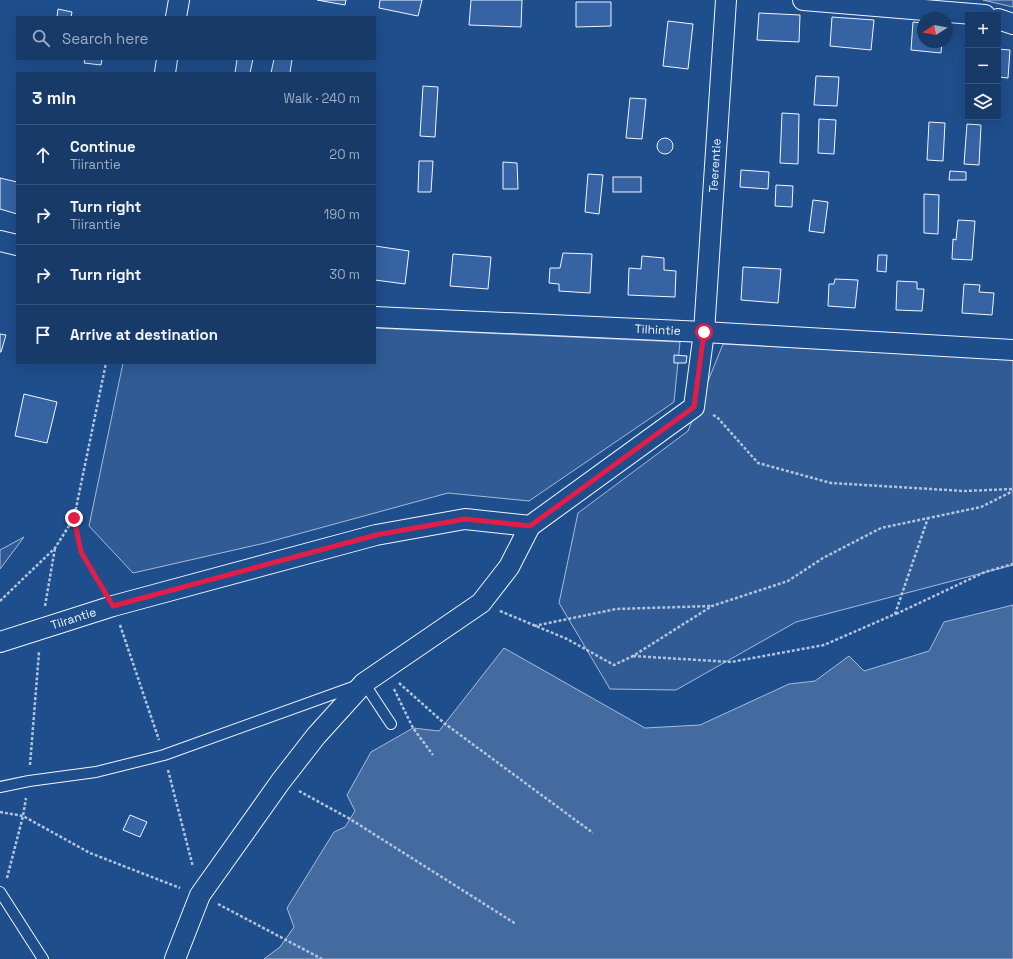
<!DOCTYPE html>
<html lang="en">
<head>
<meta charset="utf-8">
<style>
	:root { --surface:#173a69; --page:#244571; --text:#f1f3f6; --muted:#9eadc0; --line:#36547d }
	body { margin:0; font-family:"Space Grotesk",sans-serif; background:var(--page); color:var(--text) }
	.controls { position:absolute; right:12px; top:12px; display:grid; overflow:hidden; border-radius:0px; box-shadow:0 4px 16px #0002 }
	.controls button { width:36px; height:36px; display:grid; place-items:center; padding:0; border:0; border-bottom:1px solid var(--line); background:var(--surface); color:var(--text); font:20px sans-serif }
	.compass { position:absolute; left:917px; top:12px; width:36px; height:36px; border-radius:50%; background:var(--surface); box-shadow:0 4px 16px #0002; rotate:259deg }
	.stop { position:absolute; width:12px; height:12px; margin:-9px; border:3px solid #e11d48; border-radius:50%; background:#fff }
	.stop.end { background:#e11d48; border-color:#fff; box-shadow:0 1px 4px #0008 }
	.list { margin:0; padding:0; list-style:none }
	h2 { display:flex; justify-content:space-between; align-items:center; height:52px; margin:0; padding:0 16px; font-size:17px }
	h2 small { font-size:13px; font-weight:400; color:var(--muted) }
	.list li { display:grid; grid-template-columns:26px 1fr auto; gap:12px; align-items:center; box-sizing:border-box; height:60px; padding:0 16px; border-top:1px solid var(--line) }
	.list b { display:block; font-size:15px; white-space:nowrap }
	.list p { margin:0; font-size:13px; white-space:nowrap; color:var(--muted) }
	.list em { font-size:13px; font-style:normal; color:var(--muted) }
	.icon { flex:none; width:22px; height:22px; fill:none; stroke:currentColor; stroke-width:2; stroke-linecap:round; stroke-linejoin:round }
	.map { position:relative; flex:none; width:1013px; height:959px; overflow:hidden }
	.search { position:absolute; background:var(--surface); box-shadow:0 4px 16px #0002; left:16px; top:16px; width:360px; height:44px; display:flex; align-items:center; gap:10px; box-sizing:border-box; padding:0 14px; border-radius:0px; color:var(--muted); font-size:15px }
	.panel { position:absolute; background:var(--surface); box-shadow:0 4px 16px #0002; left:16px; top:72px; width:360px; height:292px; border-radius:0px }
	.map>svg:first-child { display:block }
</style>
</head>
<body>
<div class="map">
<svg width="1013" height="959" viewBox="0 0 1013 959">
	<rect width="100%" height="100%" fill="#1f4e8c"/>
	<g fill="#305b95" stroke="#a8bbd7">
		<path d="M983,0H1013V7Z"/>
		<path d="M375,328L680,342L674,402L529,501L448,493L265,543L133,573L89,526L123,363H375Z"/>
		<path d="M723,344L1013,359V565L796,622L676,690L610,689L559,603L578,513L688,431Z"/>
		<path d="M24,537L0,569V550Z"/>
	</g>
	<path fill="#446ba0" stroke="#a8bbd7" d="M1013,605V959H264L280,947L294,927L287,908L334,832L345,827L355,811L347,795L371,752L413,728L439,731L504,648L645,728L700,725L789,684L815,681L849,656L864,671L929,651L944,622Z"/>
	<g fill="#3563a3" stroke="#f2f6ff">
		<path d="M317,0H346L345,5Z"/>
		<path d="M380,0H422L418,16L379,8Z"/>
		<path d="M471,0H522L521,27L469,25Z"/>
		<path d="M576,2H611V26L576,27Z"/>
		<path d="M58,9L72,12L71,17H57Z"/>
		<path d="M759,13L800,15L799,42L757,40Z"/>
		<path d="M832,17L874,20L871,50L830,46Z"/>
		<path d="M668,21L693,24L688,69L663,66Z"/>
		<path d="M913,22L923,23V42H942L941,53L911,50Z"/>
		<path d="M998,49L1010,50L1008,78L998,77Z"/>
		<path d="M85,59H102L101,65L84,63Z"/>
		<path d="M237,59H253L250,73H235Z"/>
		<path d="M274,59H292L290,73H271Z"/>
		<path d="M816,76L839,77L837,106L814,105Z"/>
		<path d="M423,86L438,87L435,137L420,136Z"/>
		<path d="M630,98L646,99L642,139L626,138Z"/>
		<path d="M782,113L799,114L798,164L780,163Z"/>
		<path d="M819,119L836,120L834,154L818,153Z"/>
		<path d="M929,122L945,123L943,161L927,160Z"/>
		<path d="M967,124L981,125L979,165L964,164Z"/>
		<circle cx="665" cy="146" r="8"/>
		<path d="M419,161H433L431,192H418Z"/>
		<path d="M503,162L517,163L518,189H503Z"/>
		<path d="M741,170L769,172L768,189L740,187Z"/>
		<path d="M950,171L966,172V180H949Z"/>
		<path d="M588,174L603,175L599,214L585,212Z"/>
		<rect x="613" y="177" width="28" height="15"/>
		<path d="M0,178L17,182V214L0,209Z"/>
		<path d="M776,185L793,186L792,207L775,206Z"/>
		<path d="M924,194L939,195L938,234L924,233Z"/>
		<path d="M813,200L828,202L824,233L809,231Z"/>
		<path d="M958,220L975,221L972,260L952,259L953,239L956,240Z"/>
		<path d="M375,246L409,251L405,284L375,280Z"/>
		<path d="M563,253L592,254L590,293L559,291V284L549,283L550,268H560Z"/>
		<path d="M453,254L491,257L488,289L450,286Z"/>
		<path d="M878,255H887L886,272L877,271Z"/>
		<path d="M642,256L664,258V270L676,271L675,297L628,295L629,268L641,269Z"/>
		<path d="M743,267L781,269L778,303L741,300Z"/>
		<path d="M835,279L858,280L855,308L828,306L829,284H834Z"/>
		<path d="M897,281L917,282V289H924L922,311L896,310Z"/>
		<path d="M964,284L980,285L979,292L994,293L992,315L962,313Z"/>
		<path d="M0,334L6,335L1,352H0Z"/>
		<path d="M674,355L687,356L686,363H674Z"/>
		<path d="M24,394L57,402L47,443L15,436Z"/>
		<path d="M130,815L147,822L140,837L123,830Z"/>
	</g>
	<g fill="none" stroke-linecap="round" stroke-linejoin="round">
		<defs>
			<g id="service">
				<path d="M0,787L29,781L96,772L164,755L364,683L391,724"/>
				<path d="M0,892L43,959"/>
			</g>
			<g id="minor">
				<path d="M803,0L985,15"/>
				<path d="M176,17L179,0"/>
				<path d="M998,19L1013,24"/>
				<path d="M165,73L167,59"/>
				<path d="M0,241L17,245"/>
				<path id="s1" d="M375,317L704,332L1013,350"/>
				<path id="s2" d="M0,642L113,606L376,535L465,519L530,526L694,407L704,332L726,0"/>
				<path d="M175,959L200,895L281,781L316,736L364,683L481,603L509,567L530,526"/>
			</g>
		</defs>
		<use href="#service" stroke="#f2f6ff" stroke-width="12"/>
		<use href="#minor" stroke="#f2f6ff" stroke-width="22"/>
		<g stroke="#b3c4dc" stroke-width="2.5" stroke-dasharray="3 2" stroke-linecap="butt">
			<path d="M713,415L717,417L758,463L831,483L964,491L1013,489"/>
			<path d="M74,518L81,552L103,588"/>
			<path d="M0,601L55,548L74,518L106,363"/>
			<path d="M45,606L55,548"/>
			<path d="M500,611L567,639L614,665L633,656L712,606L788,581L823,558L881,528L981,507L1013,491"/>
			<path d="M896,614L985,572L1013,564"/>
			<path d="M120,625L159,740"/>
			<path d="M534,626L616,609L711,606"/>
			<path d="M633,656L731,662L824,645L895,614L928,518"/>
			<path d="M399,683L444,723L593,833"/>
			<path d="M394,689L413,728L433,755"/>
			<path d="M30,765L39,652"/>
			<path d="M168,770L193,867"/>
			<path d="M299,791L350,819L516,924"/>
			<path d="M0,812L23,816L90,853L180,888"/>
			<path d="M7,878L23,816L26,798"/>
			<path d="M218,904L322,959"/>
		</g>
		<use href="#service" stroke="#1f4e8c" stroke-width="10"/>
		<use href="#minor" stroke="#1f4e8c" stroke-width="20"/>
	</g>
	<g fill="none" stroke-linecap="round" stroke-linejoin="round">
		<path stroke="#e11d48" stroke-width="5" d="M74,518L81,552L113,606L376,535L465,519L530,526L694,407L704,332"/>
	</g>
	<g text-anchor="middle" stroke-width="3" stroke-linejoin="round" paint-order="stroke">
		<g font-size="12" fill="#f2f6ff" stroke="#1f4e8c">
			<text dy="4" stroke="none"><textPath href="#s2" startOffset="992">Teerentie</textPath></text>
			<text dy="4" stroke="none"><textPath href="#s1" startOffset="283">Tilhintie</textPath></text>
			<text dy="4" stroke="none"><textPath href="#s2" startOffset="77">Tiirantie</textPath></text>
		</g>
	</g>
</svg>
<div class="controls">
<button>+</button>
<button>−</button>
<button><svg class="icon" aria-label="layers" viewBox="0 0 24 24"><path d="M12 4l9 5-9 5-9-5zM3 14l9 5 9-5"/></svg></button>
</div>
<svg class="compass" viewBox="-18 -18 36 36"><path d="M0-13l5 13h-10z" fill="#e53935"/><path d="M0 13l5-13h-10z" fill="#9eadc0"/></svg>
<div class="stop" style="left:704px;top:332px"></div>
<div class="stop end" style="left:74px;top:518px"></div>
<div class="search"><svg class="icon" aria-label="search" viewBox="0 0 24 24"><circle cx="10" cy="10" r="6"/><path d="M15 15l6 6"/></svg>Search here</div>
<section class="panel">
<h2>3 min<small>Walk · 240 m</small></h2>
<ul class="list">
<li><svg class="icon" aria-label="ahead" viewBox="0 0 24 24"><path d="M12 20V5M6 11l6-6 6 6"/></svg><div><b>Continue</b><p>Tiirantie</p></div><em>20 m</em></li>
<li><svg class="icon" aria-label="right" viewBox="0 0 24 24"><path d="M7 20v-9h11M14 6l5 5-5 5"/></svg><div><b>Turn right</b><p>Tiirantie</p></div><em>190 m</em></li>
<li><svg class="icon" aria-label="right" viewBox="0 0 24 24"><path d="M7 20v-9h11M14 6l5 5-5 5"/></svg><div><b>Turn right</b></div><em>30 m</em></li>
<li><svg class="icon" aria-label="arrive" viewBox="0 0 24 24"><path d="M6 21V4h12l-3 4 3 4H6"/></svg><div><b>Arrive at destination</b></div></li>
</ul>
</section>
</div>
</body>
</html>
